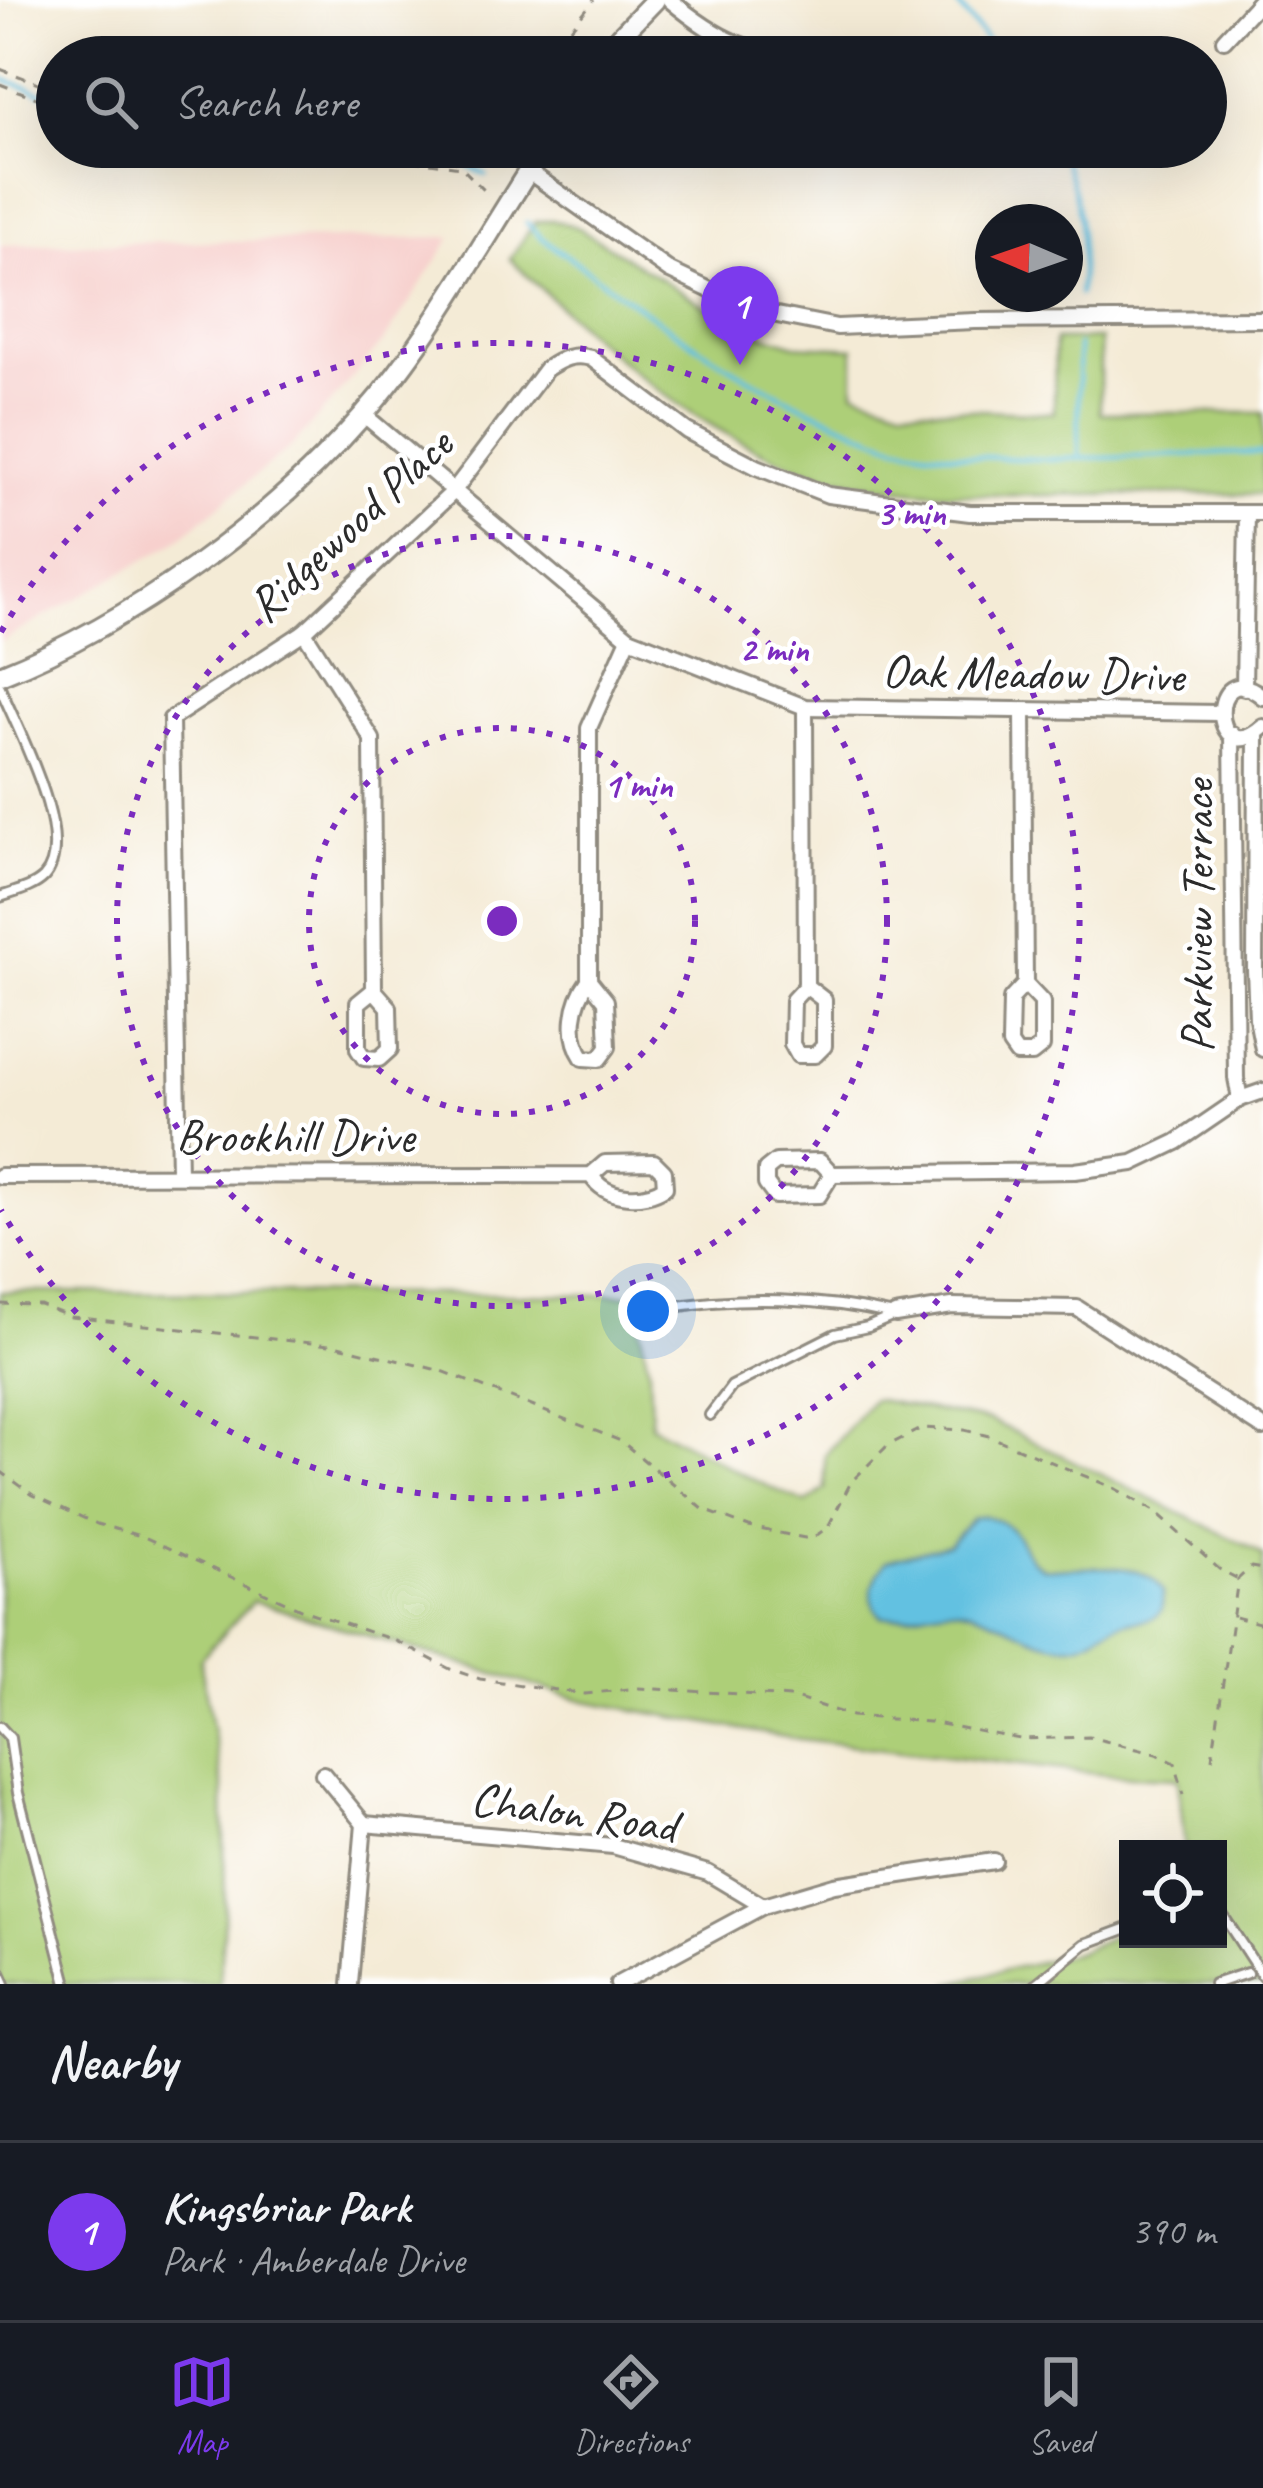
<!DOCTYPE html>
<html lang="en">
<head>
<meta charset="utf-8">
<style>
	:root { --surface:#171b24; --page:#20242c; --text:#f1f3f6; --muted:#9ea1a6; --line:#363941; --accent:#7c3aed }
	body { margin:0; font-family:Caveat,sans-serif; background:var(--page); color:var(--text) }
	.controls { position:absolute; right:36px; bottom:36px; display:grid; overflow:hidden; border-radius:0px; box-shadow:0 12px 48px #0002 }
	.controls button { width:108px; height:108px; display:grid; place-items:center; padding:0; border:0; border-bottom:3px solid var(--line); background:var(--surface); color:var(--text); font:60px sans-serif }
	.compass { position:absolute; left:975px; top:204px; width:108px; height:108px; border-radius:50%; background:var(--surface); box-shadow:0 12px 48px #0002; rotate:272deg }
	.you { position:absolute; left:648px; top:1311px; width:42px; height:42px; margin:-30px; border:9px solid #fff; border-radius:50%; background:#1a73e8; box-shadow:0 0 0 18px #1a73e833 }
	.badge { display:grid; place-items:center; width:78px; height:78px; border-radius:50%; background:var(--accent); color:#fff; font-size:39px; font-weight:700 }
	.pin { position:absolute; translate:-50% -99px; filter:drop-shadow(0 3px 6px #0008) }
	.pin::after { content:''; position:absolute; top:63px; width:42px; height:36px; background:inherit; clip-path:polygon(0 0,100% 0,50% 100%) }
	.list { margin:0; padding:0; list-style:none }
	h2 { display:flex; justify-content:space-between; align-items:center; height:156px; margin:0; padding:0 48px; font-size:51px }
	h2 small { font-size:39px; font-weight:400; color:var(--muted) }
	.list li { display:grid; grid-template-columns:78px 1fr auto; gap:36px; align-items:center; box-sizing:border-box; height:180px; padding:0 48px; border-top:3px solid var(--line) }
	.list b { display:block; font-size:45px; white-space:nowrap }
	.list p { margin:0; font-size:39px; white-space:nowrap; color:var(--muted) }
	.list em { font-size:39px; font-style:normal; color:var(--muted) }
	.icon { flex:none; width:66px; height:66px; fill:none; stroke:currentColor; stroke-width:2; stroke-linecap:round; stroke-linejoin:round }
	.map { position:relative; flex:none; width:1263px; height:1984px; overflow:hidden }
	.search { position:absolute; background:var(--surface); box-shadow:0 12px 48px #0002; left:36px; right:36px; top:36px; height:132px; display:flex; align-items:center; gap:30px; box-sizing:border-box; padding:0 42px; border-radius:66px; color:var(--muted); font-size:45px }
	.sheet { height:336px; background:var(--surface) }
	nav { display:flex; justify-content:space-around; align-items:center; box-sizing:border-box; height:168px; border-top:3px solid var(--line); background:var(--surface); font-size:33px; color:var(--muted) }
	nav a { display:grid; justify-items:center; gap:6px }
	nav .on { color:var(--accent) }
	.map>svg:first-child { display:block }
</style>
</head>
<body>
<div class="map">
<svg width="1263" height="1984" viewBox="0 0 1263 1984">
	<rect width="100%" height="100%" fill="#fff"/>
	<filter id="ink" filterUnits="userSpaceOnUse"><feTurbulence type="fractalNoise" baseFrequency=".00833" numOctaves="2"/><feDisplacementMap in="SourceGraphic" scale="24" xChannelSelector="R" yChannelSelector="G"/><feConvolveMatrix kernelMatrix="1 2 1 2 8 2 1 2 1" color-interpolation-filters="sRGB"/></filter>
	<filter id="wash" filterUnits="userSpaceOnUse"><feTurbulence type="fractalNoise" baseFrequency=".004" numOctaves="4" result="noise"/><feDisplacementMap in="SourceGraphic" scale="48" xChannelSelector="R" yChannelSelector="G"/><feGaussianBlur stdDeviation="2.7" result="paint"/><feColorMatrix in="noise" values="0 0 0 0 0 0 0 0 0 0 0 0 0 0 0 0 0 1.4 0 .05"/><feComposite in="paint" operator="in"/></filter>
	<g filter="url(#wash)">
		<rect width="100%" height="100%" fill="#f4ebd6"/>
		<path fill="#f7d0cd" d="M452,237L384,341L296,442L174,543L0,642V245Z"/>
		<g fill="#adcf78" stroke="#6c7d52" stroke-width="3">
			<path d="M552,220L577,227L735,325L795,345L854,348V391L902,407L1054,413L1055,340L1100,339V413H1263V494C1196,494 1128,495 1061,495C968,496 878,496 790,463C679,422 593,339 510,259L535,222Z"/>
			<path d="M0,1292L633,1295L649,1370L651,1425L750,1478L806,1503L825,1489V1455L873,1399L991,1421L1253,1549L1263,1556V1984H948L1076,1953L1128,1929V1939H1218V1849H1185L1178,1778L1107,1775L790,1738L585,1701L253,1601L200,1659L223,1789L225,1906L219,1984H0Z"/>
		</g>
		<path fill="#62c1e1" stroke="#467686" stroke-width="3" d="M985,1516C1028,1527 1017,1557 1044,1568C1078,1572 1145,1555 1163,1592L1162,1609C1152,1624 1137,1618 1121,1623C1105,1627 1095,1640 1079,1644C1041,1653 995,1611 955,1608C930,1606 905,1622 881,1616C864,1597 873,1580 886,1561L949,1544L973,1518Z"/>
		<g fill="none" stroke-linecap="round" stroke-linejoin="round">
			<g stroke="#62c1e1" stroke-width="4.5">
				<path d="M954,0L1000,57"/>
				<path d="M0,78L57,98"/>
				<path d="M408,147L452,158L486,175"/>
				<path d="M1056,147C1081,189 1085,246 1079,294"/>
				<path d="M527,223L542,238C638,306 729,376 837,421C857,429 877,440 897,445C1016,471 1142,453 1263,453"/>
				<path d="M1078,345L1079,458"/>
			</g>
		</g>
	</g>
	<g filter="url(#ink)">
		<g fill="none" stroke-linecap="round" stroke-linejoin="round">
			<defs>
				<g id="lane">
					<path d="M0,687C17,729 78,840 44,877C33,888 14,892 0,897"/>
					<path d="M667,1308C739,1295 823,1298 894,1315"/>
					<path d="M710,1415L732,1386L835,1334L868,1327L894,1316"/>
					<path d="M0,1727L10,1738L18,1793L67,1984"/>
					<path d="M1222,1914L1263,1977"/>
					<path d="M0,1973L5,1984"/>
					<path d="M1036,1984L1085,1944L1128,1928"/>
					<path d="M1214,1984L1247,1973"/>
				</g>
				<g id="street">
					<path d="M670,0C720,42 747,53 813,57"/>
					<path d="M1224,40L1261,0"/>
					<path d="M528,171L670,271L752,310L837,327L975,321L1263,319"/>
					<path d="M364,415L629,638L805,707L1219,713"/>
					<path d="M304,632L372,739L374,990L358,1003V1049L364,1058L379,1059L390,1049L389,1007L374,990"/>
					<path d="M1244,688L1247,513"/>
					<path d="M1263,697C1207,651 1209,775 1263,727"/>
					<path d="M805,707L806,986L793,1000L792,1044L798,1055H815L824,1046V1000L806,986"/>
					<path d="M1023,712L1025,984L1011,999L1010,1044L1017,1054H1032L1042,1046V1002L1025,984"/>
					<path d="M1232,734L1236,1078L1240,1099"/>
					<path d="M1256,734L1255,970L1257,1018L1263,1049"/>
					<path d="M589,980L606,1001L608,1047L599,1059L583,1058C567,1034 573,1002 589,980V728L629,638"/>
					<path d="M179,1174L171,719L304,632L452,493L546,369C561,359 573,353 591,358L687,431L757,467L828,495L970,513H1263"/>
					<path d="M832,1174L819,1195L775,1196L766,1184V1170L776,1162L820,1161L832,1174L1075,1171L1133,1163L1177,1142L1240,1099L1263,1091"/>
					<path d="M0,1176L591,1175L605,1163L654,1162L664,1172L665,1187C643,1202 604,1199 591,1175"/>
					<path d="M895,1315L952,1306L1077,1308L1263,1428"/>
					<path d="M323,1774L364,1824"/>
					<path d="M364,1824L613,1846L708,1873L763,1906"/>
					<path d="M350,1984L364,1824"/>
					<path d="M618,1984L763,1906L834,1885L994,1861"/>
				</g>
				<g id="secondary">
					<path d="M600,57L655,0"/>
					<path d="M0,675C133,622 270,522 364,414C434,334 485,236 544,147"/>
				</g>
			</defs>
			<use href="#lane" stroke="#908b80" stroke-width="14"/>
			<use href="#street" stroke="#908b80" stroke-width="20"/>
			<use href="#secondary" stroke="#908b80" stroke-width="24"/>
			<g stroke="#908b80" stroke-width="3" stroke-dasharray="9 9" stroke-linecap="butt">
				<path d="M547,57L594,0"/>
				<path d="M0,69L57,90"/>
				<path d="M0,84L57,106"/>
				<path d="M220,147H236"/>
				<path d="M379,147L414,161L461,167L484,190"/>
				<path d="M427,147L460,153L468,147"/>
				<path d="M0,1304L40,1305L71,1317L338,1346L442,1371L621,1441L704,1510L749,1527L805,1538L817,1535L828,1527L851,1482L887,1446L922,1428L964,1430L989,1436L1116,1489L1154,1511L1219,1569L1238,1579"/>
				<path d="M0,1471L33,1495L97,1524L144,1537L305,1611L394,1640L450,1669L480,1679L585,1694L638,1688L792,1697L852,1716L929,1722L1020,1739L1089,1737L1157,1754L1175,1763L1184,1795"/>
				<path d="M1235,1617L1263,1624"/>
				<path d="M1212,1759L1238,1579L1251,1567L1263,1569"/>
			</g>
			<use href="#lane" stroke="#fff" stroke-width="8"/>
			<use href="#street" stroke="#fff" stroke-width="14"/>
			<use href="#secondary" stroke="#fff" stroke-width="18"/>
		</g>
	</g>
	<g fill="none" stroke="#7b2cbf" stroke-width="6" stroke-dasharray="6 12">
		<circle cx="502" cy="921" r="193"/>
		<circle cx="502" cy="921" r="385"/>
		<path d="M1 632A578 578 0 1 1 1 1210"/>
	</g>
	<g text-anchor="middle" stroke-width="9" stroke-linejoin="round" paint-order="stroke">
		<g font-size="48" fill="#2b2b2b" stroke="#fff">
			<text transform="translate(349 524) rotate(-43)" y="17">Ridgewood Place</text>
			<text transform="translate(1033 672) rotate(1)" y="17">Oak Meadow Drive</text>
			<text transform="translate(1196 916) rotate(-90)" y="17">Parkview Terrace</text>
			<text x="295" y="1152">Brookhill Drive</text>
			<text transform="translate(574 1811) rotate(8)" y="17">Chalon Road</text>
		</g>
	</g>
	<circle cx="502" cy="921" r="18" fill="#7b2cbf" stroke="#fff" stroke-width="6"/>
	<g font-size="36" text-anchor="middle" font-weight="bold" fill="#7b2cbf" stroke="#fff" stroke-width="9" stroke-linejoin="round" paint-order="stroke">
		<text x="911" y="525">3 min</text>
		<text x="774" y="661">2 min</text>
		<text x="638" y="797">1 min</text>
	</g>
</svg>
<div class="controls">
<button><svg class="icon" aria-label="locate" viewBox="0 0 24 24"><circle cx="12" cy="12" r="6"/><path d="M12 2v4M12 18v4M2 12h4M18 12h4"/></svg></button>
</div>
<svg class="compass" viewBox="-18 -18 36 36"><path d="M0-13l5 13h-10z" fill="#e53935"/><path d="M0 13l5-13h-10z" fill="#9ea1a6"/></svg>
<div class="you"></div>
<div class="pin badge" style="left:740px;top:365px">1</div>
<div class="search"><svg class="icon" aria-label="search" viewBox="0 0 24 24"><circle cx="10" cy="10" r="6"/><path d="M15 15l6 6"/></svg>Search here</div>
</div>
<section class="sheet">
<h2>Nearby<small></small></h2>
<ul class="list">
<li><span class="badge">1</span><div><b>Kingsbriar Park</b><p>Park · Amberdale Drive</p></div><em>390 m</em></li>
</ul>
</section>
<nav>
<a class="on"><svg class="icon" aria-label="map" viewBox="0 0 24 24"><path d="M3 6l6-2 6 2 6-2v14l-6 2-6-2-6 2zM9 4v14M15 6v14"/></svg>Map</a>
<a><svg class="icon" aria-label="directions" viewBox="0 0 24 24"><path d="M12 3l9 9-9 9-9-9zM9 14v-3h6M13 9l2 2-2 2"/></svg>Directions</a>
<a><svg class="icon" aria-label="saved" viewBox="0 0 24 24"><path d="M7 4h10v16l-5-4-5 4z"/></svg>Saved</a>
</nav>
</body>
</html>
